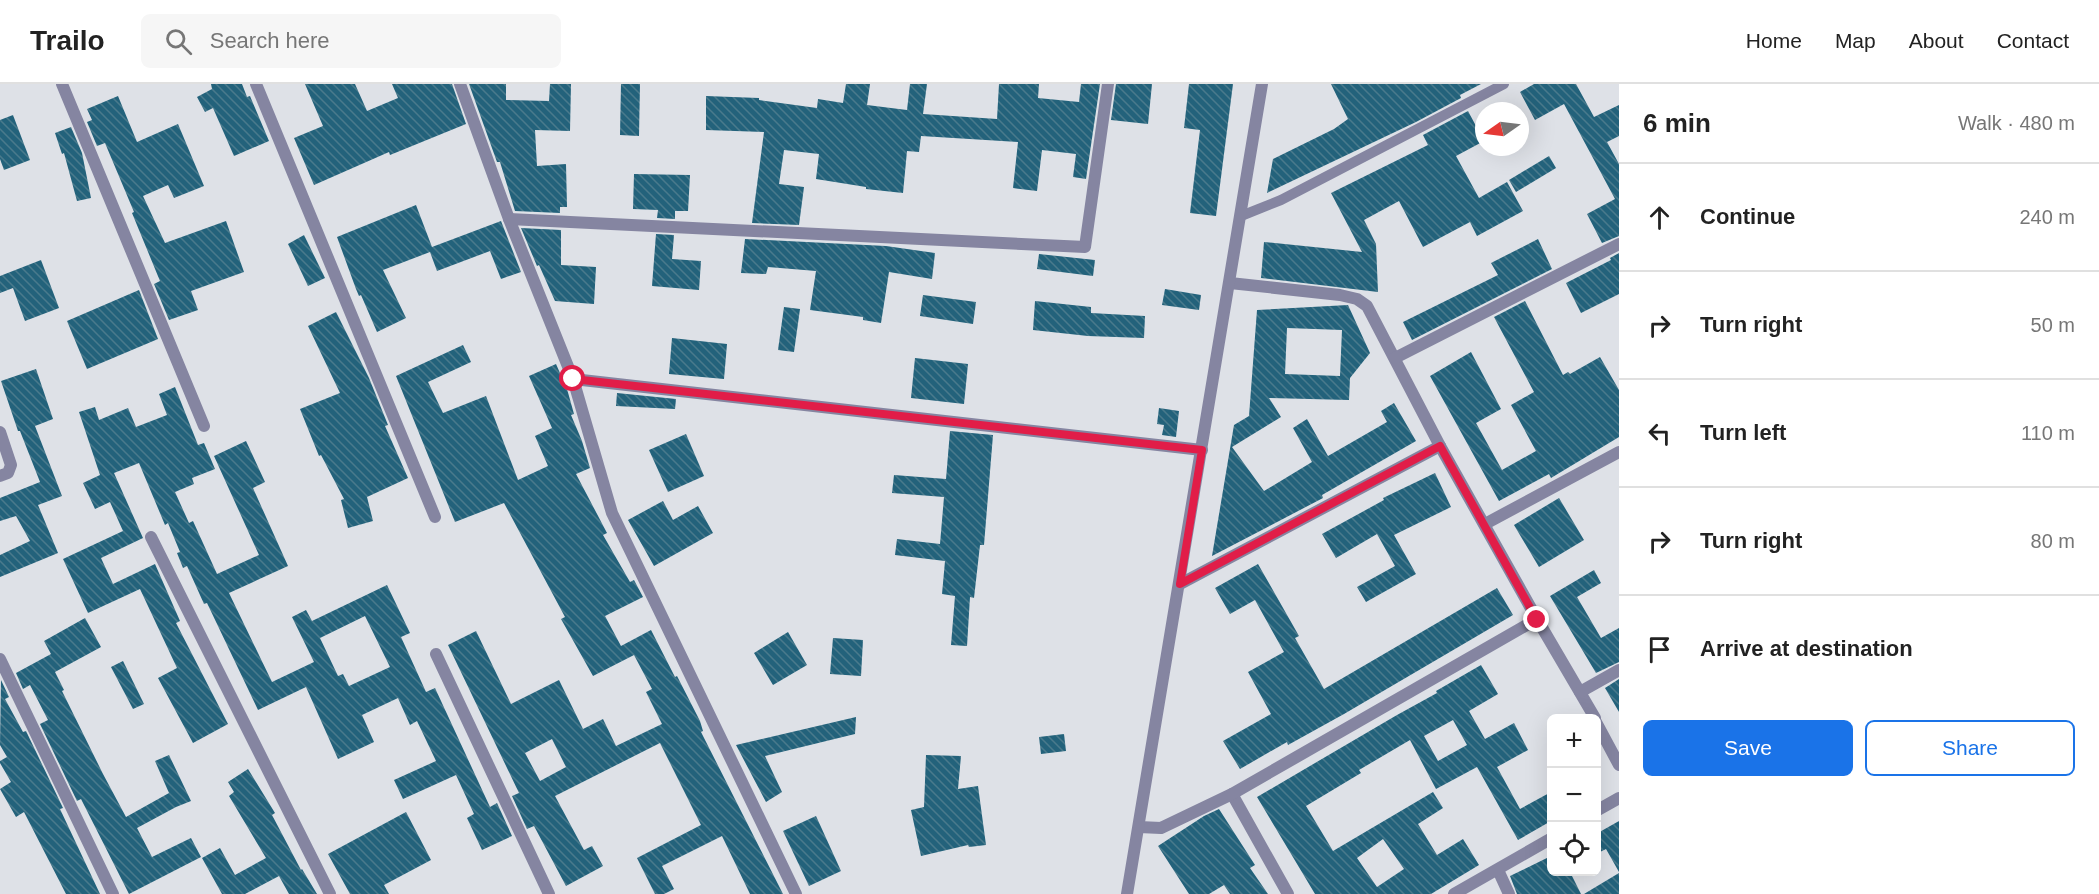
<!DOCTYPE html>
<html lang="en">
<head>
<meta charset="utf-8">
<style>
	:root { --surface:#fff; --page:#f6f6f6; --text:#222; --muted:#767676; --line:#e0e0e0; --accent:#1a73e8 }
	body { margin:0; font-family:Arial,sans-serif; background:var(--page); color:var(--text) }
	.controls { position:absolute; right:18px; bottom:18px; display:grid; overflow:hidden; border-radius:9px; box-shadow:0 6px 24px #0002 }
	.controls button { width:54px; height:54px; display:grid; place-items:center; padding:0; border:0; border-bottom:2px solid var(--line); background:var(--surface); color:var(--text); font:30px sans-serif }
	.compass { position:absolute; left:1475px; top:18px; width:54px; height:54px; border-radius:50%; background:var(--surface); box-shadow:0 6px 24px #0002; rotate:256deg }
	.stop { position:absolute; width:18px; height:18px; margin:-14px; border:4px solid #e11d48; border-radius:50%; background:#fff }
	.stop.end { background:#e11d48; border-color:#fff; box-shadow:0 2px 6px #0008 }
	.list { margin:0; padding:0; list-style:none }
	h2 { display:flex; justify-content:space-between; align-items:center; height:78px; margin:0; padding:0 24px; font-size:26px }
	h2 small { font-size:20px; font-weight:400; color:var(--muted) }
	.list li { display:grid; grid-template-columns:39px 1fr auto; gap:18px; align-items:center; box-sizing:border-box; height:108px; padding:0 24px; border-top:2px solid var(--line) }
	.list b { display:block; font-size:22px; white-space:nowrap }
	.list em { font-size:20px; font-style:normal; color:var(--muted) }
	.actions { display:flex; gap:12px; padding:18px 24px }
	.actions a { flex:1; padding:14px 0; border:2px solid var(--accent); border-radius:9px; text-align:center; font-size:21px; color:var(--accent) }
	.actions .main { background:var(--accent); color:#fff }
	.icon { flex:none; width:33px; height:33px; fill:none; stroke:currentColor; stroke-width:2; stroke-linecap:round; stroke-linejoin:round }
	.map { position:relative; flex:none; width:1619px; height:810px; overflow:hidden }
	header { display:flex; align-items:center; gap:36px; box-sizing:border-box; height:84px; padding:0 30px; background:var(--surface); border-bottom:2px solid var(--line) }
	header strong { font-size:28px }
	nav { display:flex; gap:33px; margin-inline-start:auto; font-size:21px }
	.search { width:420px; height:54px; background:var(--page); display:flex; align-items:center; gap:15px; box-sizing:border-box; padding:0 21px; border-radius:9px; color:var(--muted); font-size:22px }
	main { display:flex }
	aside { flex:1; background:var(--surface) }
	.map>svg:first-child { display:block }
</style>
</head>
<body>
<header>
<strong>Trailo</strong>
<div class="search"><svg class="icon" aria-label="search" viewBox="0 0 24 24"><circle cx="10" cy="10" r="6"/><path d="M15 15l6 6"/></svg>Search here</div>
<nav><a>Home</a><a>Map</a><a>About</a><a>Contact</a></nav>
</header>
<main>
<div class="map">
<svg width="1619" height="810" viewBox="0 0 1619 810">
	<defs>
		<pattern id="building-back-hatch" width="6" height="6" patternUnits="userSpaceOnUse" patternTransform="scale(1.5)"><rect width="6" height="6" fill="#23627b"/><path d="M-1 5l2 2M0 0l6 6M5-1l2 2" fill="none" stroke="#4a7a8c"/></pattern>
	</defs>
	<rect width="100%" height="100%" fill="#dee1e7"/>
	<g fill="url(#building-back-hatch)" fill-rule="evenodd">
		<path d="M211,0H242L247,13L250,12L269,57L234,72L213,24L205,28L197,13L212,5Z"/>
		<path d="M305,0H355L367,27L398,14L392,0H452L466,40L390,71L389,68L314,101L294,54L323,42Z"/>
		<path d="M469,0H506V16L549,17L550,0H571L570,47L535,46L537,82L566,80L567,123H560V129L515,127L500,78H497Z"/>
		<path d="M621,0H640L639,52L620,51Z"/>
		<path d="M846,0H870L867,21L907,26L910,0H927L923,30L997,35L999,0H1039L1038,14L1079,18L1081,0H1100L1086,95L1073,93L1076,70L1042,66L1037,107L1013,104L1018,58L921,52L919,68L907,67L903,109L866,105V103L816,95L819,70L784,66L779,100L804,103L799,141L752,139L764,48L706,46V12L759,14V16L817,24L818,15L843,19Z"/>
		<path d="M1116,0H1152L1148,40L1111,36Z"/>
		<path d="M1189,0H1233L1216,132L1190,129L1200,46L1184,44Z"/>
		<path d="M1331,0H1481L1460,11L1461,14L1416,38L1267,109L1273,75L1334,45L1348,35Z"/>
		<path d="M1534,0H1576L1594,33L1619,21V52L1607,58L1619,80V152L1602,159L1587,130L1615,115L1564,20L1535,36L1520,8Z"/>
		<path d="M118,12L137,58L178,40L204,102L174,114L168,101L143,112L165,159L226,137L244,188L191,207L198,226L169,236L154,200L160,197L132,129L134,128L105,59L97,62L87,38L92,36L87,25Z"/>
		<path d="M1468,27L1484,57L1456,72L1479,114L1507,98L1523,127L1477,152L1470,138L1423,163L1399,117L1364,136L1376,160L1378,208L1261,194L1264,158L1362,168L1331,109L1428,61L1423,51Z"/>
		<path d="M13,31L30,76L4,86L0,75V36Z"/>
		<path d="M71,43L82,69L91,114L77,117L64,69L62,70L55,49Z"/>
		<path d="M1549,72L1556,84L1516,108L1509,96Z"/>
		<path d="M634,90L690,91L688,127H675V135L657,134L658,126L633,125Z"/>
		<path d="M416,121L432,163L501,137L521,188L501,195L490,167L437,187L430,168L383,186L406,234L377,248L361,211L359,212L356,205L337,153Z"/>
		<path d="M521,144L561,146V181L596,183L594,220L555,217L539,181L537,182Z"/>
		<path d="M656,150L674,151L672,175L701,177L699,206L652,202Z"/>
		<path d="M304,151L325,194L308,202L288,160Z"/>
		<path d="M745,155L886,162L935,169L932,195L889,188L881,239L863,236V233L810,226L816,187L768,183L766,190L741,189Z"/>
		<path d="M1538,155L1552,185L1412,256L1403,238L1498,191L1491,179Z"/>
		<path d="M1619,169V210L1581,229L1566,199L1611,176L1610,174Z"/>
		<path d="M1039,170L1095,176L1093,192L1037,185Z"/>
		<path d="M41,176L59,224L25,237L13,204L0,209V192Z"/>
		<path d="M1165,205L1201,211L1199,226L1162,221Z"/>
		<path d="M139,206L158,255L87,285L67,237Z"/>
		<path d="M923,211L976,218L973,240L920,232Z"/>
		<path d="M1035,217L1091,223V229L1145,232L1144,254L1088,252L1033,246Z"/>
		<path d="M1525,217L1563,291L1568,288L1570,290L1600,273L1619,306V353L1551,394L1549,390L1499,417L1430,292L1471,268L1501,325L1476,339L1502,386L1536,367L1511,321L1534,308L1494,233Z"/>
		<path d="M1348,221L1370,269L1350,294L1349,316L1269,314L1281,333L1232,363L1264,407L1312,378L1293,344L1307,335L1328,372L1387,338L1381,327L1394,319L1416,357L1322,411L1323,414L1212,472L1234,341L1249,332L1257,226ZM1287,244L1342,246L1340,292L1285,290Z"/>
		<path d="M784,223L800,225L794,268L778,266Z"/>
		<path d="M336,228L369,294L388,341L385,342L408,394L367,413L373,437L348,444L341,416L344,415L321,371L319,372L300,325L340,309L308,242Z"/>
		<path d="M672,254L727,260L724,295L669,290Z"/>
		<path d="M463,261L471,278L428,298L443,329L486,312L518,396L548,382L535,352L552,344L529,292L556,280L567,305L574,330L571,331L582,357L590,384L576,390L607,449L603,451L630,498L634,496L643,513L605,532L621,562L651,546L675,593L677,592L700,637L703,647L701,648L783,810H750L722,752L662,782L674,805L664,810H655L637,774L701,741L660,659L555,712L584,766L592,762L603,782L566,802L534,742L527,745L512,712L519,709L448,561L476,547L511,620L559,596L583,645L603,635L616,662L662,640L646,608L652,605L634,571L593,592L561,535L565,533L504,419L455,438L396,292ZM552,655L566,683L540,697L525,669Z"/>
		<path d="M915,274L968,280L964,320L911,314Z"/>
		<path d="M36,285L53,335L35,342L62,412L38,421L58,469L0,493V471L30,457L16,432L0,437V414L40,398L20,347H18L1,297Z"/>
		<path d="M175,303L198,361L204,359L215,385L192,394L194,400L175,408L189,439L193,437L217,490L259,471L214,372L246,357L265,398L253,404L288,482L229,509L272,598L314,578L292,533L306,526L312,537L387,501L410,549L401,553L426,608L435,604L490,723L497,719L512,752L482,766L467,734L474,730L456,691L403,715L394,696L436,677L417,637L410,641L398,614L362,631L374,658L338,675L306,603L258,626L207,519L204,520L187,482L183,484L177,469L180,468L168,439L165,441L139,379L114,389L143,454L101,474L113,500L155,480L180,537L176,539L228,640L193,659L158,594L177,584L140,505L88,529L63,475L123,447L110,418L95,425L83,399L100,391L79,328L95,323L99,336L128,324L136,343L167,331L159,310ZM365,532L390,583L349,602L343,590L338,592L320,554Z"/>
		<path d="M617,309L676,315L675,325L616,322Z"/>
		<path d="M1159,324L1179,327L1176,353L1162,351L1164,341L1157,340Z"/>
		<path d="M950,347L993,351L984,461H980L974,514L970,513L967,562L951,561L955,512L942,510L945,477L895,471L897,455L940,460L944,413L892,409L894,391L946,395Z"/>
		<path d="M686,350L704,392L668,408L649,366Z"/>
		<path d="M1435,389L1451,423L1394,451L1416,490L1366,518L1357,503L1395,482L1377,450L1336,474L1322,450L1384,416L1383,414Z"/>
		<path d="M1559,414L1584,456L1539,483L1514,441Z"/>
		<path d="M663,417L673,436L698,422L713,449L654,482L628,436Z"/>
		<path d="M1258,480L1299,552L1295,554L1324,605L1497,504L1513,531L1344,630L1288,661L1287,658L1240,685L1223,657L1271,630L1248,588L1284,568L1255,516L1230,530L1215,504Z"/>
		<path d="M1594,486L1601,499L1577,513L1601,554L1619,544V578L1596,589L1550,512Z"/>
		<path d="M85,534L101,563L55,588L64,606L62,607L103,690L126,733L169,709L155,677L169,671L191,717L176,723L137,744L152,773L191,754L201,773L129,810L81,715L77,717L40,640L48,636L30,601L23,605L16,589L51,570L44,557Z"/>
		<path d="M788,548L807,581L773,601L754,569Z"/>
		<path d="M833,554L863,556L861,592L830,590Z"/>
		<path d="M123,577L144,620L133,625L111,583Z"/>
		<path d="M1481,581L1498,610L1469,627L1485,655L1514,639L1528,666L1497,683L1520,725L1551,708V737L1518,756L1477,683L1436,705L1410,656L1359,686L1361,689L1306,722L1333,767L1433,708L1443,724L1418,740L1437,771L1463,755L1479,781L1431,810H1315L1257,713L1397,631L1437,609L1436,607ZM1453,636L1467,661L1438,677L1424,652ZM1383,755L1404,785L1377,803L1357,774Z"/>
		<path d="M1619,595V628L1605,604Z"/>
		<path d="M1,596L9,613L5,615L23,648L26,647L63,724L60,725L100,810H66L24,728L16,733L0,705L11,698L0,679V677L7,673L0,661Z"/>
		<path d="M856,633L855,650L765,672L782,708L766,718L736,661Z"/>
		<path d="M1064,650L1066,667L1041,670L1039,653Z"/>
		<path d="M926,671L961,672L958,705L978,702L986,761L969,763L968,761L921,772L911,726L924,723Z"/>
		<path d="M248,685L275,729L272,731L301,786L302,785L317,810H289L279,792L245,810H222L202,774L220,764L235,791L266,774L229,712L234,708L228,698Z"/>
		<path d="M1219,725L1255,781L1250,784L1268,810H1230L1224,801L1209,810H1189L1158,762L1204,732Z"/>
		<path d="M406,728L431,776L384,801L389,810H350L328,770Z"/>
		<path d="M816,732L841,787L809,802L783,747Z"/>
		<path d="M1619,737V788L1606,765L1596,770V750Z"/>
		<path d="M1551,772V788H1570L1581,810H1517L1510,792Z"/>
		<path d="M1619,789V810H1584Z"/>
	</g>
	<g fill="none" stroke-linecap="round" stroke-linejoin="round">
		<path stroke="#8585a1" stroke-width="10" d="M1241,132L1281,116L1504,0"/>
		<g stroke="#8585a1" stroke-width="12">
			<path d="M62,0L204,342"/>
			<path d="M256,0L435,433"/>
			<path d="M460,0L509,135L573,295L612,429L796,810"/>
			<path d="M509,135L1085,163L1108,0"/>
			<path d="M1230,199L1340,211L1357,215L1367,222L1440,362L1537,535L1595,634"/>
			<path d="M1395,274L1619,160"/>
			<path d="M573,295L1202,366"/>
			<path d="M0,348L11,381L8,389L0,392"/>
			<path d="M1485,440L1619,368"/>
			<path d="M151,453L330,810"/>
			<path d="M1180,500L1440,362"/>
			<path d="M436,570L549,810"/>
			<path d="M0,575L113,810"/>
			<path d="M1580,608L1619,586"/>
			<path d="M1596,638L1619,681"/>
			<path d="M1232,710L1288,810"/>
			<path d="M1596,727L1619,714"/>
			<path d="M1139,743L1161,744L1232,710L1537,535"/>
			<path d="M1498,786L1509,810"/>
			<path d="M1454,810L1552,754"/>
		</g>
		<path stroke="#8585a1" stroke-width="12" d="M1127,810L1262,0"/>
	</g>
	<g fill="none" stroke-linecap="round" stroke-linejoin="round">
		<path stroke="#e11d48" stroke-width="8" d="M573,295L1202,366L1180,500L1440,362L1537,536"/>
	</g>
</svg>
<div class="controls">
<button>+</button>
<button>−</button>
<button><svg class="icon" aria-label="locate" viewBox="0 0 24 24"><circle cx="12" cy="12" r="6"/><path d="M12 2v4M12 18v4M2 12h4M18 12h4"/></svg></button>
</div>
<svg class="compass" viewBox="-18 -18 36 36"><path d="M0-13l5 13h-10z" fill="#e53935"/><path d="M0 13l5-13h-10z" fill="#767676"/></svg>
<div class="stop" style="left:573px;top:295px"></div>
<div class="stop end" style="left:1537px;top:536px"></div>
</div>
<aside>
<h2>6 min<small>Walk · 480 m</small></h2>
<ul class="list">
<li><svg class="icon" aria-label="ahead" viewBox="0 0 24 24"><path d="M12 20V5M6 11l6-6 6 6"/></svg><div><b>Continue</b></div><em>240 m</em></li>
<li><svg class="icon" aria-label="right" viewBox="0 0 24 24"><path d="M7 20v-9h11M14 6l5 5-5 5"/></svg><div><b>Turn right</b></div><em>50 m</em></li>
<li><svg class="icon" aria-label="left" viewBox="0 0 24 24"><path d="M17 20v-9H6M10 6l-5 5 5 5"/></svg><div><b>Turn left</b></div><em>110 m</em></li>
<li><svg class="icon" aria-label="right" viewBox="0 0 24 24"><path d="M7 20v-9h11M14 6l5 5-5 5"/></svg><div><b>Turn right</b></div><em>80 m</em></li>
<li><svg class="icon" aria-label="arrive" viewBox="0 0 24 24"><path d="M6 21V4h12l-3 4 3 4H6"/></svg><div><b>Arrive at destination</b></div></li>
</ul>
<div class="actions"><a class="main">Save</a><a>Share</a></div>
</aside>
</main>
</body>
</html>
